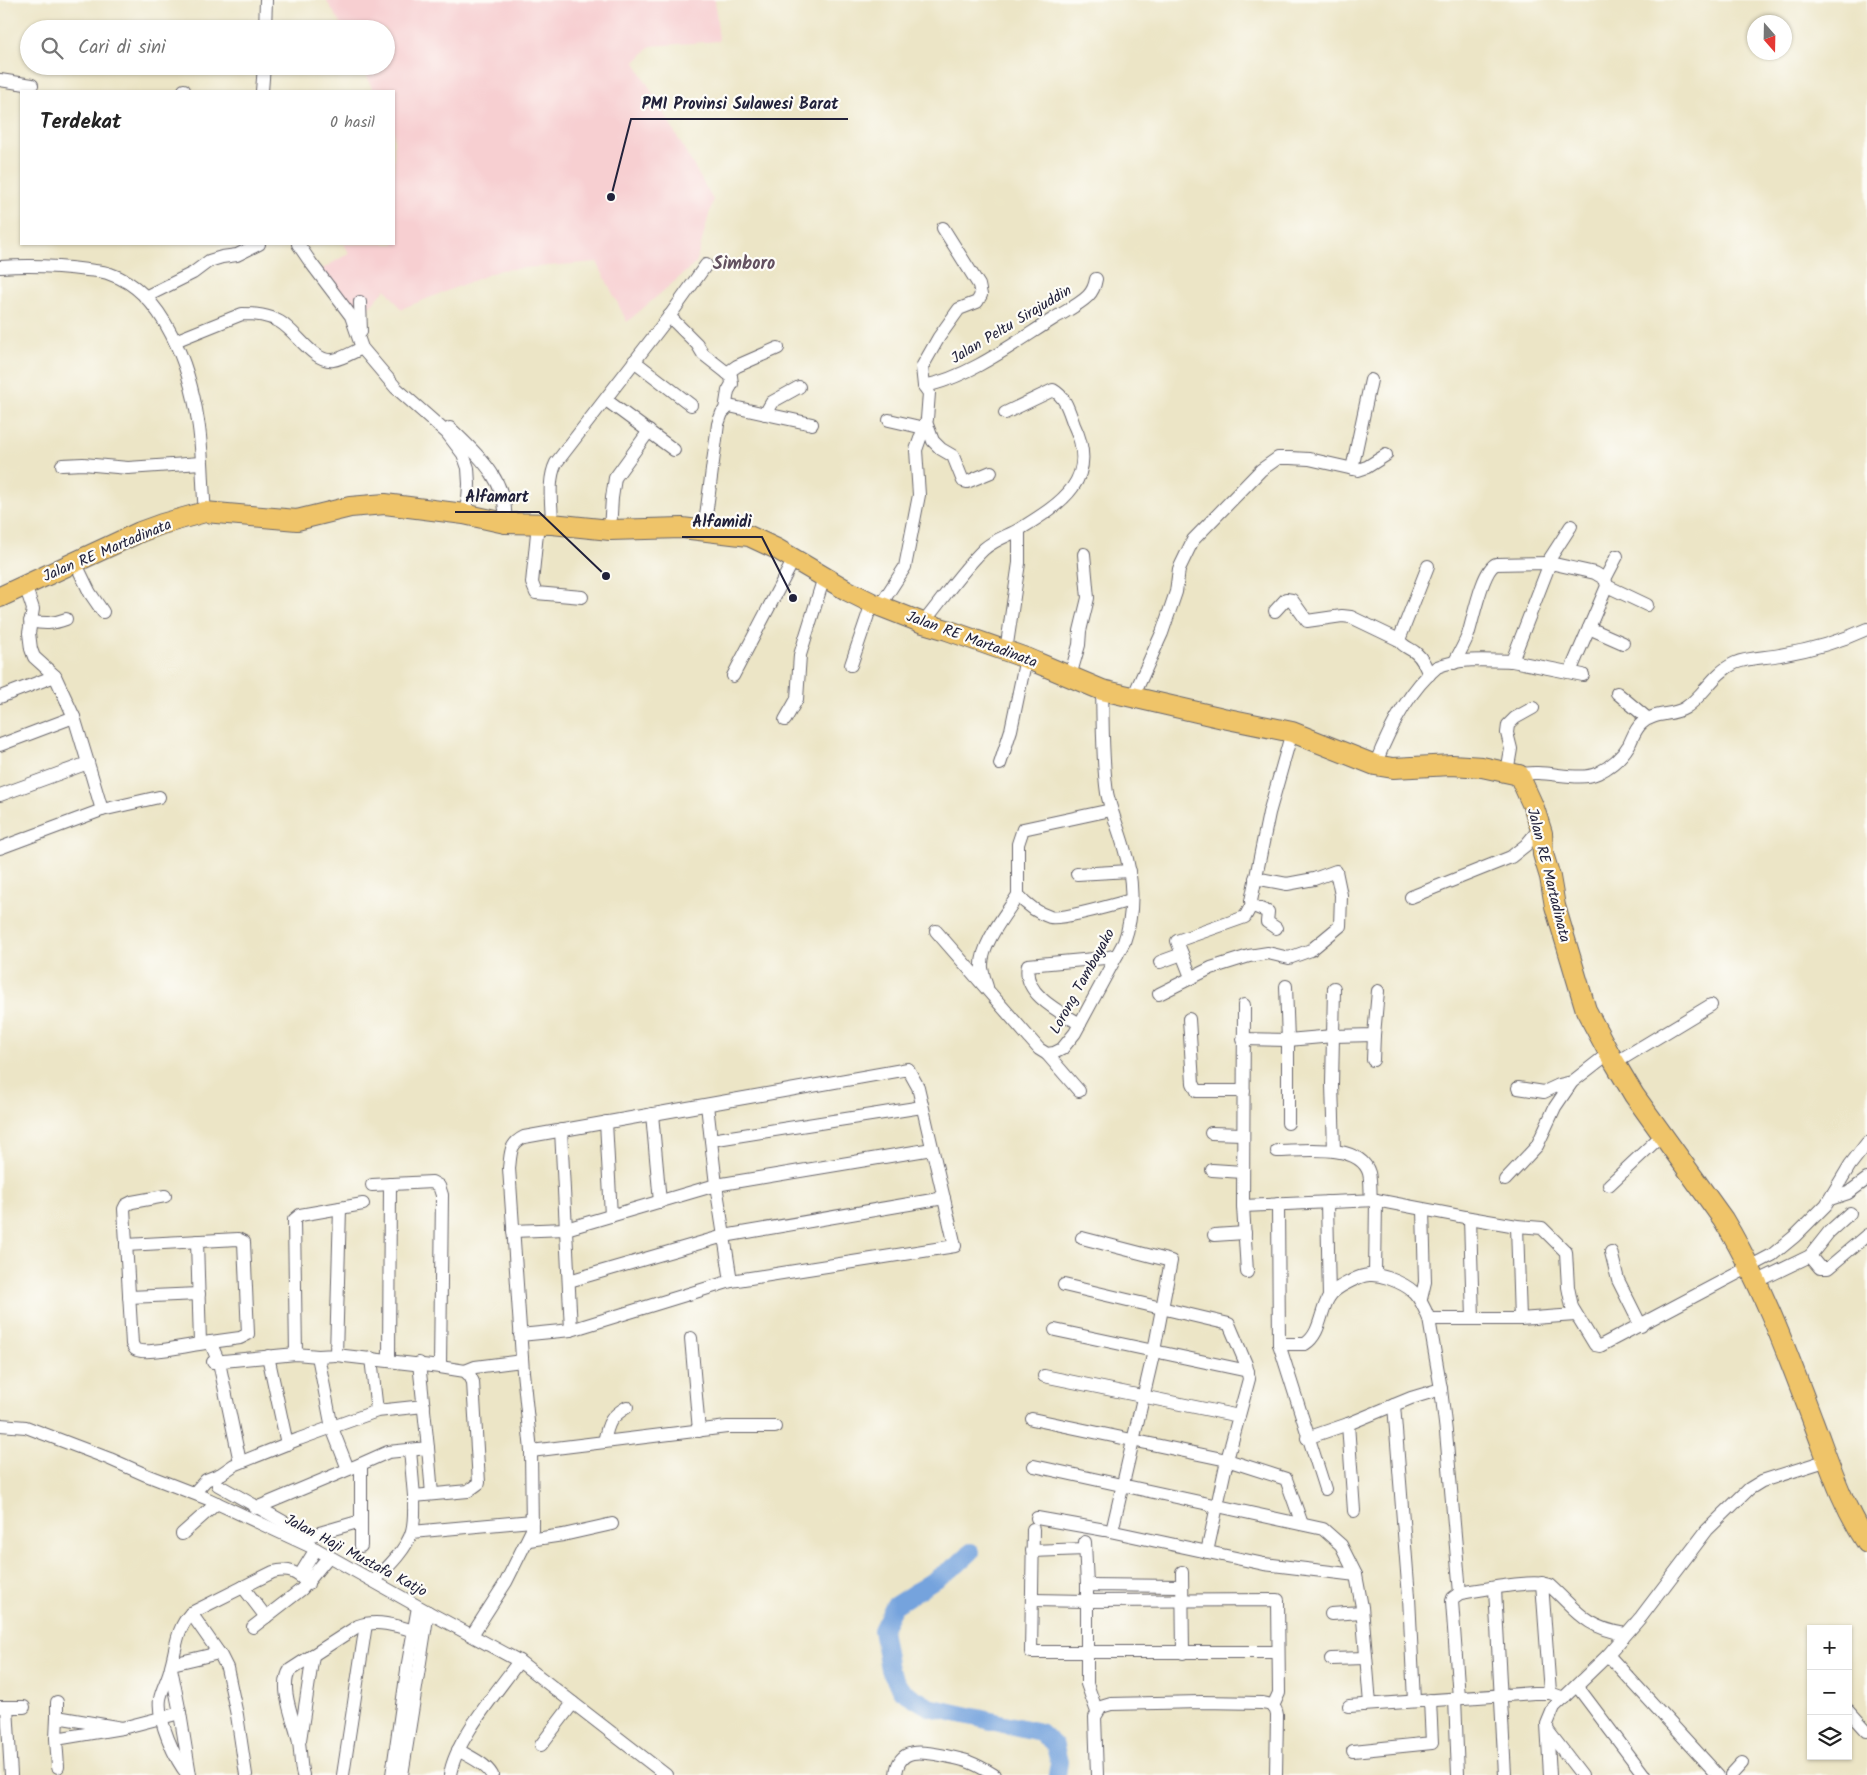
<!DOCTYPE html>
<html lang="id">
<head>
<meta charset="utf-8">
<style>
	:root { --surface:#fff; --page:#f6f6f6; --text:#222; --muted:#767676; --line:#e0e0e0 }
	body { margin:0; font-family:Kalam,sans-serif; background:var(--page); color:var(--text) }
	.controls { position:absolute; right:15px; bottom:15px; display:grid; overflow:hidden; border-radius:0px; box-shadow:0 1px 4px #0004 }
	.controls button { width:45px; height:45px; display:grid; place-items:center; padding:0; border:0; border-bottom:1px solid var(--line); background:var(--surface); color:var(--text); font:25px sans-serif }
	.compass { position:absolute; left:1747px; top:15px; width:45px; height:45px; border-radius:50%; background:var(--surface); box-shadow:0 1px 4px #0004; rotate:160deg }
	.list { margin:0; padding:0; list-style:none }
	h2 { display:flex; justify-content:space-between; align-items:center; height:65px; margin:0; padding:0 20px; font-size:21px }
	h2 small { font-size:16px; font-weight:400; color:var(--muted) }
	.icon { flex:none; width:28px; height:28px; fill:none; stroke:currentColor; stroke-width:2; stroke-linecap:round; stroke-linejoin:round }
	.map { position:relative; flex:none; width:1867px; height:1775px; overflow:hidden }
	.search { position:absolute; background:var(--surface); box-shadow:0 1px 4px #0004; left:20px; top:20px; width:375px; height:55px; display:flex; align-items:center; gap:12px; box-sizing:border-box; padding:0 18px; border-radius:28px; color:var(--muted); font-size:19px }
	.panel { position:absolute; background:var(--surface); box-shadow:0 1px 4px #0004; left:20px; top:90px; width:375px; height:155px; border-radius:0px }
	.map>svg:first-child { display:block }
</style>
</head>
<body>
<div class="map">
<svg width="1867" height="1775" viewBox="0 0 1867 1775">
	<rect width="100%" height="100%" fill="#fdfcf7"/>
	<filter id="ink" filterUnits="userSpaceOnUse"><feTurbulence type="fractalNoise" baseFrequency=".02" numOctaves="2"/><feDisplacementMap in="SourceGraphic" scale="10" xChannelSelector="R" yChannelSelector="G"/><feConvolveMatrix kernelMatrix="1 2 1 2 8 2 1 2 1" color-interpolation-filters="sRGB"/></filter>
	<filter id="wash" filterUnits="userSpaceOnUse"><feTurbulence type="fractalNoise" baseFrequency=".0096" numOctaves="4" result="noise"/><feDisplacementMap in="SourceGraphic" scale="20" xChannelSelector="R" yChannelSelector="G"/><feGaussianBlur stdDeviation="1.12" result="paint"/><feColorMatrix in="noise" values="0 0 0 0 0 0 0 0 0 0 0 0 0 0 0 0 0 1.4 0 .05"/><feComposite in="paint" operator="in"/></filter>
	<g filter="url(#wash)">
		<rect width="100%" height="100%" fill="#ece5c6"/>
		<path fill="#f7cfd1" d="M326,0H715L719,41L651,46L635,62L713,200L696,263L627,322L597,262L500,270L401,309L386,289L363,314L348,308L319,271L349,253L344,244H394V91H373L363,66H386V29H344Z"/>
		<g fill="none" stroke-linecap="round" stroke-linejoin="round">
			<path stroke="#74a3dd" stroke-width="18" d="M971,1552L957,1565L894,1606L882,1630L889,1669L901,1690L929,1707L1040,1732L1055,1746L1059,1762L1057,1775"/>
		</g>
	</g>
	<g filter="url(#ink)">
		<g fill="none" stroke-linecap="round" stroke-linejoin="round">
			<defs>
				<g id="minor">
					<path d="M265,29L266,0"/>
					<path d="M0,80L32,85"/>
					<path d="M184,90V91"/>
					<path d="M262,91L264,66"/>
					<path d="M298,244L311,263L351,316L362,348L396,388L447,433L463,454L468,468L469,484L468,500L464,514"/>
					<path d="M0,267C30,265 58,266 87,270C95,271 103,271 110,274C165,292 190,369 198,421C203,450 202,482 205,512"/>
					<path d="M145,297L193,273L209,261L222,257L237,255L259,244"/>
					<path d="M360,302L361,332"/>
					<path d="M669,316L697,344L703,354L731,376L732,384L728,391L725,410"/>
					<path d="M175,341L242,314C256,314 268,315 280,322C296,331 314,363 333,360C342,359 353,352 362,348"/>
					<path d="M634,361L691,405"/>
					<path d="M727,373L737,366L778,348"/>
					<path d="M924,386L922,367L939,337L959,309L977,302L981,295L979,285L943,228"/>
					<path d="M606,400L674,450"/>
					<path d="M765,414L772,402L799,387"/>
					<path d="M889,420L924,428"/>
					<path d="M926,422L933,441L941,449L953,456L963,481L967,482L991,472"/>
					<path d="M450,428C477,454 509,481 505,523"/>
					<path d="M62,465L83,464L128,468L201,463"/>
					<path d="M1352,469L1371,380"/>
					<path d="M538,523L532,583L536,593L582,597"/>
					<path d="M552,524C552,505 547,481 556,463L671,314L706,265"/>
					<path d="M610,530L612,498L615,478L649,431"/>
					<path d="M704,531L718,424L722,413L729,406L812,424"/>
					<path d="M75,562L90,593L103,612"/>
					<path d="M1547,563L1571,526"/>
					<path d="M1428,566L1399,640C1403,647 1410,648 1416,653C1423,659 1426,667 1429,675"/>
					<path d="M1605,579L1617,556"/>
					<path d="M25,585L33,609L29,633L31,649L34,657L55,676"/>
					<path d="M1607,586L1647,605"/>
					<path d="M882,606L885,598L905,567L919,495L916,450L927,419L929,393L924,386C968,378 1016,342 1053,319C1064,312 1079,305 1088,296C1093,291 1095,285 1096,279"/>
					<path d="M1275,611L1286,599L1292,600L1307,621L1342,616L1351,617L1399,640"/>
					<path d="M30,621C44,624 53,624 66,619"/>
					<path d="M923,623C943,599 961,571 984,549C995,539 1008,536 1020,529C1062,503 1100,479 1074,425C1069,412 1066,397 1053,390L1005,413"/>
					<path d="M1589,628L1623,643"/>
					<path d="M1006,651L1019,563V530"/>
					<path d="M1512,661L1583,675"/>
					<path d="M1454,663C1459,654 1464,645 1468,635C1473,620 1482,570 1496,564L1550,563L1595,573L1605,579L1607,586L1570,672"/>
					<path d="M851,665L872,603"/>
					<path d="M733,676L794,559"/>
					<path d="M1070,676L1079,645L1080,631L1088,598L1084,554"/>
					<path d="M1617,693L1647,718"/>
					<path d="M0,697L55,676L74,717L88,763"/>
					<path d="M1133,697L1162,633L1176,592L1179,569L1193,540L1261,470L1278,458H1290L1309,459L1358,470L1367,467L1386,455"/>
					<path d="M785,720L797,699L800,655L824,577"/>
					<path d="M0,745L74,717"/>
					<path d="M1000,764L1011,730L1026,658"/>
					<path d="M1375,765C1388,732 1409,690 1437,667C1459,658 1488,660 1512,661L1550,563"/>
					<path d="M1507,772L1511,749L1507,733L1508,725L1515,718L1533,708"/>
					<path d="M1519,775C1543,768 1578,783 1598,773C1610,767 1622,757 1629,745C1633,737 1635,729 1642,723C1654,712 1672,716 1685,708C1704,696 1713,673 1735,663C1749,657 1765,658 1780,655C1810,650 1839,642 1867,629"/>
					<path d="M0,795L88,763L102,810L159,797"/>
					<path d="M1111,810L1023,829L1018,844V895C1027,905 1037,913 1050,917C1061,920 1117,904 1131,900"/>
					<path d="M0,848L102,810"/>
					<path d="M1077,874L1130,871"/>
					<path d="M1411,897L1511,857L1526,845L1540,828"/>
					<path d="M1276,928L1267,922L1268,912L1253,906L1251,901L1269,813L1292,732"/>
					<path d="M936,931L1039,1049L1047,1054L1054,1053L1062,1049L1075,1033L1124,942C1135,912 1133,877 1124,848C1119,829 1111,812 1107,793C1102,759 1103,724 1102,690"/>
					<path d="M1160,962L1182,954"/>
					<path d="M1191,977L1177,941L1245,917L1252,904"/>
					<path d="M1286,986L1288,1040V1123"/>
					<path d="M987,987C985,981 983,974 982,968C980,945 1006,914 1018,895"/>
					<path d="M1334,988L1332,1084L1334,1151"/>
					<path d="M1159,994L1211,968L1249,956L1268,953L1289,958L1311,950L1340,926L1341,895L1336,871L1314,879L1287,884L1255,878"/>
					<path d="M1189,1019L1193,1083L1197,1091H1244"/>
					<path d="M1080,1024C1060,1012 1022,994 1028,965L1105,958L1117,955"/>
					<path d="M1243,1039L1288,1040L1333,1036L1374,1035L1378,991"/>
					<path d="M1047,1054L1079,1091"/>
					<path d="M1373,1060L1374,1035"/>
					<path d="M1615,1063L1711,1005"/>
					<path d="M1518,1088L1544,1092L1559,1085L1572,1082"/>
					<path d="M707,1105L716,1185L731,1281"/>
					<path d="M652,1114L660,1202"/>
					<path d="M606,1122L611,1216"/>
					<path d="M561,1130L571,1330"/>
					<path d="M1211,1133L1243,1134"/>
					<path d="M711,1140L922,1107"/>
					<path d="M1277,1151C1301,1151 1360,1142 1369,1173C1371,1181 1370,1191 1371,1200"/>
					<path d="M1212,1170L1243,1172"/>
					<path d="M1505,1180L1537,1146L1555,1107L1572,1082L1609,1053"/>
					<path d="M372,1185L432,1182L439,1186L442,1195L440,1367"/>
					<path d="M1609,1185L1662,1135"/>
					<path d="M165,1196L132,1202L126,1205L124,1209L132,1344C134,1347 134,1349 137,1350C148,1355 196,1344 211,1342C213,1351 218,1358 220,1367L240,1462"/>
					<path d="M1830,1199L1848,1193L1867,1179"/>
					<path d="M1327,1202L1329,1297"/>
					<path d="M1278,1204L1279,1344L1325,1489"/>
					<path d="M1243,1206L1244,1005"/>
					<path d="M1470,1218L1473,1319"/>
					<path d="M1517,1226L1520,1319"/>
					<path d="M513,1231L566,1229L716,1185L932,1149"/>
					<path d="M1214,1235L1245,1233"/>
					<path d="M1082,1238L1171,1261L1154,1351L1112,1531"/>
					<path d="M197,1241L200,1343"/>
					<path d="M126,1245L238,1239L244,1242L248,1334L240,1338L211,1342"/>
					<path d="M1611,1252L1618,1280L1641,1326"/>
					<path d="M1810,1256L1829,1232L1850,1213"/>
					<path d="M1247,1272L1243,1206L1376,1200L1470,1218L1517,1226L1542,1228L1566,1252L1568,1287L1572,1307L1595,1345L1600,1346L1772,1255L1795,1236L1826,1205L1850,1165L1867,1143"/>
					<path d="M1375,1274L1376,1200"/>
					<path d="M569,1281L724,1236L944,1198"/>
					<path d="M1756,1282L1810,1256L1820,1268H1828L1867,1235"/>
					<path d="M1064,1285L1229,1324L1246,1364L1249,1379L1227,1460L1286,1479L1302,1524"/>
					<path d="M129,1297L199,1294"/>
					<path d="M1421,1299L1425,1282L1423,1210"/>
					<path d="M1055,1330L1248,1371"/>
					<path d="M691,1338L699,1431"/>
					<path d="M1279,1344H1305C1321,1334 1320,1311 1329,1297C1334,1289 1343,1285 1351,1281C1364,1274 1374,1273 1388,1278C1413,1287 1419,1294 1429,1319"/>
					<path d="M296,1354L294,1220L300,1215L363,1204"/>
					<path d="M336,1355L440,1367L465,1371L470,1376L473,1382L479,1483L468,1491L414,1496C414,1508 415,1520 412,1531C407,1549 387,1568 374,1581"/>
					<path d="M268,1356L287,1444"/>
					<path d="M318,1356L332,1428L348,1469"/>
					<path d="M389,1360L390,1184"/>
					<path d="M213,1362L296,1354L318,1356L336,1355L340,1208"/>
					<path d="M465,1371L475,1367L522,1361"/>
					<path d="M1044,1376L1239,1416"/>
					<path d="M1441,1389L1446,1432L1460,1593"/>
					<path d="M377,1411L424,1406"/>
					<path d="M1032,1419L1227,1460L1207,1552"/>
					<path d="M1348,1424L1354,1511"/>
					<path d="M0,1425L26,1427L110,1459L146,1475L208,1499L316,1549L428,1612L519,1661L666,1775"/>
					<path d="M1307,1438L1348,1424L1394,1405"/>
					<path d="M604,1442C608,1423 610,1417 627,1407"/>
					<path d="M428,1448L432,1494"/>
					<path d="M410,1450L414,1496"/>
					<path d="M531,1451L727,1427H775"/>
					<path d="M361,1464L388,1452L428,1448L419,1363"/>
					<path d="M1034,1466L1323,1529L1341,1545L1356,1575L1362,1607L1370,1704"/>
					<path d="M218,1485L309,1536L361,1521"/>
					<path d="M194,1493L206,1480L221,1474L234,1465L299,1439L377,1411L371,1358"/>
					<path d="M256,1508L361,1464V1546"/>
					<path d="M1037,1518L1105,1530L1264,1564L1356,1575"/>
					<path d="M1033,1529L1031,1652H1278"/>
					<path d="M412,1532L532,1521"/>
					<path d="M182,1534L217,1503"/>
					<path d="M529,1540L563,1535L612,1524"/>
					<path d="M1085,1542L1087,1585"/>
					<path d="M1032,1551L1085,1549"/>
					<path d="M1182,1572L1183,1653"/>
					<path d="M300,1575L316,1549"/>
					<path d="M1542,1583L1550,1693"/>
					<path d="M243,1587L266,1617"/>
					<path d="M1495,1589L1505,1775"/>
					<path d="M1032,1600L1087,1601V1585L1182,1586"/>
					<path d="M191,1613L273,1572C289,1568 297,1572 308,1584"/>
					<path d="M1331,1614L1362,1612"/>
					<path d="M253,1627L302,1589L329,1556"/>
					<path d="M472,1635L506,1582L532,1530L531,1451L523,1372L509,1168C511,1154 509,1144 524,1137L908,1069L918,1087L955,1246L731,1281L571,1330L520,1335"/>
					<path d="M1608,1655L1718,1775"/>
					<path d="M1331,1659L1366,1658"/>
					<path d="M172,1664L219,1653"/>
					<path d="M171,1668L180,1713L190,1775"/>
					<path d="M1577,1686L1644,1775"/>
					<path d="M1455,1698L1458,1775"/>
					<path d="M1459,1698L1452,1601L1453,1598L1460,1593C1480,1590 1533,1579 1549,1585C1578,1611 1584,1627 1625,1634"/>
					<path d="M1414,1701L1409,1597L1394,1405L1411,1398L1441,1389L1429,1319H1520L1575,1315"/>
					<path d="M1349,1706L1534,1693H1550L1564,1698"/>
					<path d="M0,1707H24"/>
					<path d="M7,1707L11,1775"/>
					<path d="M1848,1710L1867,1731"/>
					<path d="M1097,1712L1087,1684V1601L1278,1600L1279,1693L1273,1706"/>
					<path d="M57,1717V1702"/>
					<path d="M122,1728L180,1713"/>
					<path d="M1548,1731L1582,1775"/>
					<path d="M56,1739L122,1728L57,1717L56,1739L58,1767"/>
					<path d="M300,1740L313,1655"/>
					<path d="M541,1745L573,1703"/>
					<path d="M458,1750C470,1757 485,1763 492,1775"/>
					<path d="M1353,1751L1432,1743L1430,1700"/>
					<path d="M188,1775C175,1760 157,1719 160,1699C162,1688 169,1678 171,1666C177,1645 176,1630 191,1613L221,1656L227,1668L237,1715L246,1775"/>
					<path d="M303,1775C300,1765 301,1754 299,1743C296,1724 278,1688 290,1670L358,1626C380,1618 403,1628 424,1634"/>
					<path d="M343,1775L366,1624"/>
					<path d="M392,1775L408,1663L418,1607"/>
					<path d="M402,1775L428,1612"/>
					<path d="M450,1775C455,1740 498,1691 519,1661"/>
					<path d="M896,1775C898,1745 925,1752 946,1756C953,1758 962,1759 969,1762C977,1765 986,1770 994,1775"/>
					<path d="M1097,1775L1095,1717L1101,1707L1111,1704L1201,1702L1262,1703C1270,1704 1276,1706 1277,1715L1276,1775"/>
					<path d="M1550,1775L1547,1724L1554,1707L1608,1655L1641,1617L1707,1530L1749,1489L1762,1481L1828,1460"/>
					<path d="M1731,1775L1742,1763"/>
				</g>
				<path id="trunk" d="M0,597L140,532L162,524L205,512L297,520L350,507L385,504L464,514L505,523L552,524L610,530L682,528L749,536L777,549L848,591L872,603L923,623L947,630L1026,658L1102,690L1223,718L1292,732L1375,765L1393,768L1452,765L1482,767L1519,775L1534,808L1542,833L1543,854L1550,877L1555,906L1586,1010L1609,1053L1634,1095L1723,1219C1761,1282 1787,1352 1813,1421C1829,1463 1842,1505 1867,1543"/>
			</defs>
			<use href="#minor" stroke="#69666c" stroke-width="14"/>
			<use href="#trunk" stroke="#69666c" stroke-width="22"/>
			<use href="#minor" stroke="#fff" stroke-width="12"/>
			<use href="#trunk" stroke="#efc469" stroke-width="20"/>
		</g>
	</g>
	<g text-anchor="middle" stroke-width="4.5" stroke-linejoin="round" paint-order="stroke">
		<g font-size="15" fill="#22223b" stroke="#fdfcf7">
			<text transform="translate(1011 324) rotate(-31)" y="5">Jalan Peltu Sirajuddin</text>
			<text transform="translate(107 550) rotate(-23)" y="5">Jalan RE Martadinata</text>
			<text transform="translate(972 639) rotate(20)" y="5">Jalan RE Martadinata</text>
			<text transform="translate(1549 875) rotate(76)" y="5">Jalan RE Martadinata</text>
			<text transform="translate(1082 981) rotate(-61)" y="5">Lorong Tambayako</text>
			<text transform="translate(356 1555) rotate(28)" y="5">Jalan Haji Mustafa Katjo</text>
		</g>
		<g font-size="18" font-weight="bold" fill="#635160" stroke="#fdfcf7">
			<text x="744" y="269">Simboro</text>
		</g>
	</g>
	<path fill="none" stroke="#22223b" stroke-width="2" d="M611 197L631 119H848M606 576L539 512H455M793 598L762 537H682"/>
	<g fill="#22223b" stroke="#fdfcf7" stroke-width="2">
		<circle cx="611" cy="197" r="5"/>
		<circle cx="606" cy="576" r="5"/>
		<circle cx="793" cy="598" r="5"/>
	</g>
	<g font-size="16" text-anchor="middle" font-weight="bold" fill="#22223b" stroke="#fdfcf7" stroke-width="4.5" stroke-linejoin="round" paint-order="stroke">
		<text x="740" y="109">PMI Provinsi Sulawesi Barat</text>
		<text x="497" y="502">Alfamart</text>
		<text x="722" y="527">Alfamidi</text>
	</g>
</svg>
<div class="controls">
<button>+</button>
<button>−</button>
<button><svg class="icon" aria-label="layers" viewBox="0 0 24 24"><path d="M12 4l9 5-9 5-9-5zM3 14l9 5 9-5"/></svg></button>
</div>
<svg class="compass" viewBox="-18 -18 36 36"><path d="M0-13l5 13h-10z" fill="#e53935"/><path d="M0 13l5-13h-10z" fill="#767676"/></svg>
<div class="search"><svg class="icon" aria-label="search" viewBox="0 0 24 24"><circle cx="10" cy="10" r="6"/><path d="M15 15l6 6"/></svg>Cari di sini</div>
<section class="panel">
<h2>Terdekat<small>0 hasil</small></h2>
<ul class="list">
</ul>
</section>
</div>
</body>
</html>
